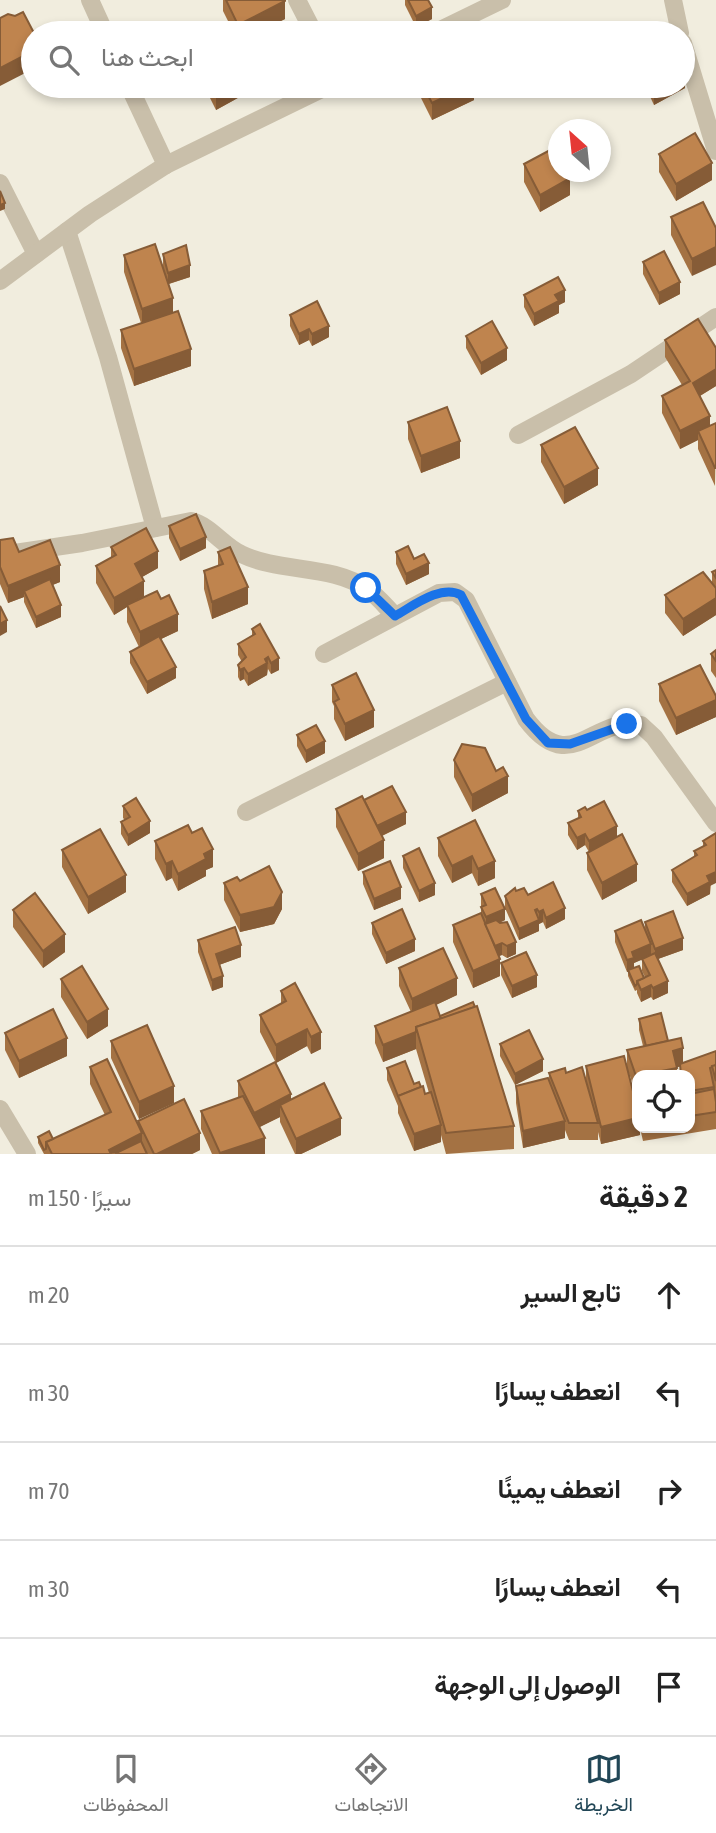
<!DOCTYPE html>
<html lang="ar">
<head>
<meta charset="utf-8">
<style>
	:root { --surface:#fff; --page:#f6f6f6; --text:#222; --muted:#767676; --line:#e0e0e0; --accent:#214656 }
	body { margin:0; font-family:"Asap Condensed",Vazirmatn,sans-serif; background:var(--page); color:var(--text); direction:rtl }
	.controls { position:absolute; right:21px; bottom:21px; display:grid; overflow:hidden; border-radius:14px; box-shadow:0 4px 10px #0003 }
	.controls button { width:63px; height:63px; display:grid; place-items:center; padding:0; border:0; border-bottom:2px solid var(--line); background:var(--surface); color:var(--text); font:35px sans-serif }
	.compass { position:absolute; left:548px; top:119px; width:63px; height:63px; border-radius:50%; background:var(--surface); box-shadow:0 4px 10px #0003; rotate:333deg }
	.stop { position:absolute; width:21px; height:21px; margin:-16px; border:5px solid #1a73e8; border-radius:50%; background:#fff }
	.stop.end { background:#1a73e8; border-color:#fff; box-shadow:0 2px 7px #0008 }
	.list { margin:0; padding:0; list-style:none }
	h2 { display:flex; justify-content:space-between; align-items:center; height:91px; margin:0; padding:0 28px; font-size:30px }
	h2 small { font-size:23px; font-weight:400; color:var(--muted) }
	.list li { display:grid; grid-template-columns:46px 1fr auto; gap:21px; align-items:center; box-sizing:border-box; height:98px; padding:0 28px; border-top:2px solid var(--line) }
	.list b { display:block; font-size:26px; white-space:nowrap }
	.list em { font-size:23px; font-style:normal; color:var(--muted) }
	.icon { flex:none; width:38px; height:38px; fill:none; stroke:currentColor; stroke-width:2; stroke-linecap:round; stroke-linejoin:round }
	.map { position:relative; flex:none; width:716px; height:1154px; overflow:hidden; direction:ltr }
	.search { position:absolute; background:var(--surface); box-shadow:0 4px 10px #0003; left:21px; right:21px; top:21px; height:77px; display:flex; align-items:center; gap:18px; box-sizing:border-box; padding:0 24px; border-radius:38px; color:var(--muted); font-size:26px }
	.sheet { height:581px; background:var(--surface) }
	nav { display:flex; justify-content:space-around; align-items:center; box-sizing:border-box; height:98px; border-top:2px solid var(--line); background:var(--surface); font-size:19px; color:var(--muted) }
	nav a { display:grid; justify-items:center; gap:4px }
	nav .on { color:var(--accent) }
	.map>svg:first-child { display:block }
</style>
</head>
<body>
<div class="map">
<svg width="716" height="1154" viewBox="0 0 716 1154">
	<rect width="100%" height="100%" fill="#f1edde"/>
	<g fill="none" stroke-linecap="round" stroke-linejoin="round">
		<g stroke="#c9bfaa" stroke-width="18">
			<path d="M90,0L105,33"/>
			<path d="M297,0L314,33"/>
			<path d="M673,0L680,33"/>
			<path d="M434,33L502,0"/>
			<path d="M683,43L716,151"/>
			<path d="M129,86L166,165"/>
			<path d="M0,183L36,254"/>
			<path d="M67,231L108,357L155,528"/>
			<path d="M0,281L90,214L166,165L328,86"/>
			<path d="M518,435L631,374L716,317"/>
			<path d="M0,555L82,543L191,521C211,526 223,546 241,554C280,573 331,564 367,589C378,596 386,607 395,616"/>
			<path d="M324,654L439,593L455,592L466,600L526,719C571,779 593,715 641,725L654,737L716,823"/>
			<path d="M246,812L507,682"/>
			<path d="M0,1109L27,1154"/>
		</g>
	</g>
	<g fill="#a47243" fill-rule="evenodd">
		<path d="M223,0H285V19L256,33H234L223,11Z"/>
		<path d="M405,0H428L432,19L416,27L405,5Z"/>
		<path d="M204,86H254V89L216,110Z"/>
		<path d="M415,86H474V100L432,120Z"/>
		<path d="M645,86H683L685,88L654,105Z"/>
		<path d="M659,154L712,180L676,201L659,172Z"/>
		<path d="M524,164L570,195L540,212L524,182Z"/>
		<path d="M703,202L692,276L671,235V217Z"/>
		<path d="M163,254L190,277L169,284L173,313L191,366L134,386L121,348V330L141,323L124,272V255L163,266Z"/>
		<path d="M643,262L680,294L659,305L643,274Z"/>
		<path d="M524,295L565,302L559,305V313L534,326L524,307Z"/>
		<path d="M290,315L329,337L312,346L309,340L299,345L290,326Z"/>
		<path d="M466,336L507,360L481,375L466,348Z"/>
		<path d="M665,340L716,386L700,396L710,426L716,423L715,486L698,449V440L680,449L662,413V396L682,385L665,357Z"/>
		<path d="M408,422L460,458L421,473L408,439Z"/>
		<path d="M541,445L598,485L564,504L541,462Z"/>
		<path d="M169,526L206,548L180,561L169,538Z"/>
		<path d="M0,540L60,582L52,585L61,617L36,628L24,602V597L8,603L0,584Z"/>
		<path d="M111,547L158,568L142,577L144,597L178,631L161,639L176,678L147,694L130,663V652L139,647L127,622V607L114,615L96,583V566L111,558Z"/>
		<path d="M218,552L248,604L212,619L204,589V571L218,566Z"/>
		<path d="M396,552L414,559L429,574L406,585L396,564Z"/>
		<path d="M716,570V615L683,636L665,613V595L712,583V572Z"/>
		<path d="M252,629L279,670L271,674L268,669L267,675L248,686L244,679L240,681L238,677V665L242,662L238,655V644L252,636Z"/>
		<path d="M716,650V678L711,671V654Z"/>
		<path d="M659,684L716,696V717L676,735L659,701Z"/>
		<path d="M332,685L374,727L345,741L334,719V706L332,702Z"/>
		<path d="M297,735L325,753L306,763L297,746Z"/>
		<path d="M454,760L508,793L472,812L454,777Z"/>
		<path d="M364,800L406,824L382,836L384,858L358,871L336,827V809Z"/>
		<path d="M123,806L150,833L128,846L121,834V822L125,820L123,818Z"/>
		<path d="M587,810L617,837L637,881L602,900L587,870V853L589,852L585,845L577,850L568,835V823L578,818V811Z"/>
		<path d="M475,820L495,878L478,886L472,873L452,883L438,856V838Z"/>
		<path d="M192,833L213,867L206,870V876L178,891L172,878L166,881L155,859V841Z"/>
		<path d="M716,833L710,894L687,906L672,882V870L694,857V851L703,847V841Z"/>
		<path d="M62,850L126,892L88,914L62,867Z"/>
		<path d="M403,856L435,895L419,902L403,868Z"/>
		<path d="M363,872L401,899L374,910L363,884Z"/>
		<path d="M240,881L282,909L274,924L240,932L224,900V883Z"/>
		<path d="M516,891L528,895L565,919L546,929L543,922L539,924V931L519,940L505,908V896Z"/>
		<path d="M481,894L505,920L499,923L516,954L507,958L502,955L499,956L500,976L473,988L453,942V925L481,915Z"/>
		<path d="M13,910L65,952L43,968L13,927Z"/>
		<path d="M645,922L683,950L658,959L668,993L653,1000L651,997L641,1002L637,993V990L635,991L628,976V972H627L615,942V931L645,928ZM642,959V971L645,977L644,978L634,968V963Z"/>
		<path d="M372,923L415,951L386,964L372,934Z"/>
		<path d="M198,940L241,957L219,965L223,987L212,991L198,952Z"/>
		<path d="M501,963L537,987L512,998L501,975Z"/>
		<path d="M399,968L457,995L436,1005L440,1016L514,1126V1149L446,1154L441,1135V1142L414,1151L398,1113V1106L387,1080V1068L414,1084L425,1094L429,1093L416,1049L383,1062L375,1043V1026L411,1012L399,986Z"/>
		<path d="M61,979L108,1026L87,1039L61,997Z"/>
		<path d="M281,991L321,1049L311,1054L307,1046L276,1063L260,1032V1015L281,1004Z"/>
		<path d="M639,1019L668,1041L683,1063L716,1051V1129L643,1141L640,1128H690V1075L680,1066L677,1067V1075H637V1128H640V1135L601,1144L598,1132V1140H569L565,1130V1138L523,1148L516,1103V1086L549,1081V1073H566L586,1082V1066L627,1065V1050L643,1046L639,1030ZM629,1073L635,1091L636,1104Z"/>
		<path d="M5,1033L67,1056L19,1078L5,1050Z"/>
		<path d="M111,1041L174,1103L139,1119L111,1058Z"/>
		<path d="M500,1044L543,1071L515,1085L500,1056Z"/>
		<path d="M90,1067L138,1126V1121L200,1150L192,1154H44L38,1143V1137L53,1139L105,1115L90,1084Z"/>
		<path d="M238,1081L291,1099L341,1135L301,1154H295L280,1122V1117L259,1127L265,1154H212L201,1129V1111L238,1098Z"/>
	</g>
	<g fill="#865c37">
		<path d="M285,1V19L256,33H238V25Z"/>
		<path d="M432,7V19L416,27V16Z"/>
		<path d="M33,51V69L0,86V68Z"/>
		<path d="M685,77V88L654,105V93L668,86H683V78Z"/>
		<path d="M228,86H254V89L216,110V92Z"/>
		<path d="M468,86H474V100L432,120V103Z"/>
		<path d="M499,86H511L499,91Z"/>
		<path d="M712,163V180L676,201V184Z"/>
		<path d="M570,178V195L540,212V195Z"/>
		<path d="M5,203V209L0,211V205Z"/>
		<path d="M716,247V265L692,276V259Z"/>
		<path d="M190,265V277L168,284V273Z"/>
		<path d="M680,282V294L659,305V293Z"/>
		<path d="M565,290V302L559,305V313L534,326V314L555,295Z"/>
		<path d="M173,298V316L142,326V309Z"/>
		<path d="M329,326V337L312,346V334Z"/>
		<path d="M309,329V340L299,345V334Z"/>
		<path d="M507,348V360L481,375V363Z"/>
		<path d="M191,349V366L134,386V369Z"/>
		<path d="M716,369V386L693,400V383Z"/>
		<path d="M710,416V433L698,431V440L680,449V431Z"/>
		<path d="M460,441V458L421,473V456Z"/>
		<path d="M598,468V485L564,504V487Z"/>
		<path d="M206,537V548L180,561V549Z"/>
		<path d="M158,551V568L135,581V564Z"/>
		<path d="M429,563V574L406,585V574Z"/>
		<path d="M60,565V582L26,596L24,591V597L8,603V586Z"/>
		<path d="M144,581V598L127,605V607L114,615V598Z"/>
		<path d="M248,587V604L212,619V602Z"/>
		<path d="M716,598V615L683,636V619Z"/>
		<path d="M61,605V617L36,628V617Z"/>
		<path d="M178,614V631L140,649V632Z"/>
		<path d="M7,620V632L0,636V624Z"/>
		<path d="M268,657L267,675L248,686V674Z"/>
		<path d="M279,658V670L271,674V663Z"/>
		<path d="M176,667V678L147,694V682Z"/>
		<path d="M244,668V679L240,681V670Z"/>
		<path d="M716,700V717L676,735V718Z"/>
		<path d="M374,710V727L345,741V724Z"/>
		<path d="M325,741V753L306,763V751Z"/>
		<path d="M508,776V793L472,812V795Z"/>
		<path d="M406,812V824L377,838V827Z"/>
		<path d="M150,821V833L128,846V835Z"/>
		<path d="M617,826V838L589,853V841Z"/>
		<path d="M585,834V845L577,850V838Z"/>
		<path d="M384,840V858L358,871V854Z"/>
		<path d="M213,849V867L206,870V876L178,891V874L204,854Z"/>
		<path d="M472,856V873L452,883V866Z"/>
		<path d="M172,861V878L166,881V864Z"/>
		<path d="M495,861V878L478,886V869Z"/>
		<path d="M637,864V881L602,900V883Z"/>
		<path d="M716,872V883L710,886V894L687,906V894L707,876Z"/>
		<path d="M126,875V892L88,914V897Z"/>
		<path d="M435,883V895L419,902V891Z"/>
		<path d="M401,887V899L374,910V899Z"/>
		<path d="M282,892V909L274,924L240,932V915Z"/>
		<path d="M565,908V919L546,929V918Z"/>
		<path d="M505,909V920L486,929V917Z"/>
		<path d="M537,909V921L539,920V912L543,910V922L539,924V931L519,940V929L535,910Z"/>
		<path d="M65,934V952L43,968V951Z"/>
		<path d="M683,938V950L655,960V949Z"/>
		<path d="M415,939V951L386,964V953Z"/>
		<path d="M516,942V954L507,958V946Z"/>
		<path d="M502,943V955L493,958V947Z"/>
		<path d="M651,944V956L634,963V969L627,972V960L632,952Z"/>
		<path d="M241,945V957L216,966V954Z"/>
		<path d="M500,959V976L473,988V971Z"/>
		<path d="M537,975V987L512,998V986Z"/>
		<path d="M223,976V987L212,991V980Z"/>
		<path d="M457,978V995L412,1016V999Z"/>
		<path d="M668,981V993L653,1000V988Z"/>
		<path d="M651,985V997L641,1002V990Z"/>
		<path d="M108,1009V1026L87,1039V1022Z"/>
		<path d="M307,1029V1046L276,1063V1045Z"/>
		<path d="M321,1032V1049L311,1054V1037Z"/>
		<path d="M416,1032V1049L383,1062V1045Z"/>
		<path d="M67,1038V1056L19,1078V1061Z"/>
		<path d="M683,1048V1066L673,1068V1051Z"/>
		<path d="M543,1059V1071L515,1085V1074Z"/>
		<path d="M174,1086V1103L139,1119V1102Z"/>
		<path d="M291,1094V1111L280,1105V1117L254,1130V1113Z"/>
		<path d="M341,1118V1135L301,1154H296V1139Z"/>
		<path d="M637,1118V1128H640V1135L601,1144V1127Z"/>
		<path d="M565,1121V1138L523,1148V1131Z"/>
		<path d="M441,1125V1142L414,1151V1134Z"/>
		<path d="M142,1133V1150L109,1154V1150Z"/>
		<path d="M200,1133V1150L192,1154H157Z"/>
		<path d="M265,1138V1154H220V1153Z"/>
	</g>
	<g fill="#bf844e" stroke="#865c37" stroke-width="2">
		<path d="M226,0H285V1L238,25Z"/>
		<path d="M408,0H428L432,7L416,16Z"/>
		<path d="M23,12L34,33L33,51L0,68V18L8,14L15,16Z"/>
		<path d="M514,28L517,33H504Z"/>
		<path d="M213,86H228L216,92Z"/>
		<path d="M423,86H468L432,103Z"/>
		<path d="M651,86H668L654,93Z"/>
		<path d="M695,133L712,163L676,184L659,154Z"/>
		<path d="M554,148L558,157V172H567L570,178L540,195L524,164Z"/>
		<path d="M0,191L5,203L0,205Z"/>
		<path d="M703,202L716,228V247L692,259L671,217Z"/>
		<path d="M155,244L173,298L142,309L124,255Z"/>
		<path d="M186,245L190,265L168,273L163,254Z"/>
		<path d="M664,251L680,282L659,293L643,262Z"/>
		<path d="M558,277L565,290L555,295L559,301L534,314L524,295Z"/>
		<path d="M317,301L329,326L312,334L309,329L299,334L290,315Z"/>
		<path d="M178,311L191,349L134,369L121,330Z"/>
		<path d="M698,319L716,348V369L693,383L710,416L680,431L662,396L690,381L665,340Z"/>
		<path d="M492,321L507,348L481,363L466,336Z"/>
		<path d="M447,407L460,441L421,456L408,422Z"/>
		<path d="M716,423V468H715L698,431Z"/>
		<path d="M575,427L598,468L564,487L541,445Z"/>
		<path d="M196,514L206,537L180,549L169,526Z"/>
		<path d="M146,528L158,551L135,564L144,581L114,598L96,566L116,555L111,547Z"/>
		<path d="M13,538L19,552L50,540L60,565L8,586L0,567V540Z"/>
		<path d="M408,546L414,559L424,554L429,563L406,574L396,552Z"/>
		<path d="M230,547L248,587L212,602L204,571L223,564L218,552Z"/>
		<path d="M716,570V578L712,572Z"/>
		<path d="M703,572L716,588V598L683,619L665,595Z"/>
		<path d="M50,579L61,605L36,617L24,591Z"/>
		<path d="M157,591L161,599L169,595L178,614L140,632L127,605Z"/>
		<path d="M0,606L7,620L0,624Z"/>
		<path d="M260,624L279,658L271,663L268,657L265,659L267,663L248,674L244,668L240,670L238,665L246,657L238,644L255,634L252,629Z"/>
		<path d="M159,636L176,667L147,682L130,652Z"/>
		<path d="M716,650V661L711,654Z"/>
		<path d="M700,665L716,696V700L676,718L659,684Z"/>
		<path d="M356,673L374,710L345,724L334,702L339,699L332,685Z"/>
		<path d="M316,725L325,741L306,751L297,735Z"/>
		<path d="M462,744L485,748L496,771L503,767L508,776L472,795L454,760Z"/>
		<path d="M392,786L406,812L377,826L364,800Z"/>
		<path d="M362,796L384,840L358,854L336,809Z"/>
		<path d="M136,798L150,821L128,835L121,822L130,817L123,806Z"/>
		<path d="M604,801L617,826L589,841L585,834L577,838L568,823L581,817L578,811L585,807L587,810Z"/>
		<path d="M475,820L495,861L478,869L472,856L452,866L438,838Z"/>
		<path d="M188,825L192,833L202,828L213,849L204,854L206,859L178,874L172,861L166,864L155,841Z"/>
		<path d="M100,829L126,875L88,897L62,850Z"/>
		<path d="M716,833V872L707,876L710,882L687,894L672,870L697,855L694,851L706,845L703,841Z"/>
		<path d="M622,834L637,864L602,883L587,853Z"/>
		<path d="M419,848L435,883L419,891L403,856Z"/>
		<path d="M390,861L401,887L374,899L363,872Z"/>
		<path d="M269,866L282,892L274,907L240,915L224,883L237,877L240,881Z"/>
		<path d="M553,882L565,908L546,918L543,910L539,912L537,909L535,910L539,920L519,929L505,896L515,888L516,891L524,888L528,895Z"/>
		<path d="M495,888L505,909L486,917L481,907L486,905L481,894Z"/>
		<path d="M35,893L65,934L43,951L13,910Z"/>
		<path d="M402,909L415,939L386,953L372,923Z"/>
		<path d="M673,911L683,938L655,949L645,922Z"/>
		<path d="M481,913L500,959L473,971L453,925Z"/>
		<path d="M496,920L500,923L507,922L516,942L507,946L502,943L495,946L485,924Z"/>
		<path d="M641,920L651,944L632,952L634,958L627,960L615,931Z"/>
		<path d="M235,927L241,945L216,954L223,976L212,980L198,940Z"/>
		<path d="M443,948L457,978L412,999L399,968Z"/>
		<path d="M526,952L537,975L512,986L501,963Z"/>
		<path d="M655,953L668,981L653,988L651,985L641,990L637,981L650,975L642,959Z"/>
		<path d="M82,966L108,1009L87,1022L61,979Z"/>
		<path d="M639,966L644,978L637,981V984L635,986L628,970Z"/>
		<path d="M295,983L321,1032L311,1037L307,1029L276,1045L260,1015L286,1001L281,991Z"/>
		<path d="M435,1002L441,1019L416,1027V1032L383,1045L375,1026Z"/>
		<path d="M473,1002L475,1007L441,1019L440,1016Z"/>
		<path d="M477,1006L514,1126L446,1133L416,1027Z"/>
		<path d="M53,1009L67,1038L19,1061L5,1033Z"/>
		<path d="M661,1013L668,1041L646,1046L639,1019Z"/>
		<path d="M147,1025L174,1086L139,1102L111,1041Z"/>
		<path d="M529,1030L543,1059L515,1074L500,1044Z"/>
		<path d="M681,1038L683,1048L673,1051L677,1068L636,1076L627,1050Z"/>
		<path d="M716,1051V1065L710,1068L714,1087L690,1091V1075H681L680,1064Z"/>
		<path d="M624,1056L637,1107V1118L601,1127L586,1066Z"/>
		<path d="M107,1059L142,1133L109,1150L111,1154H52L46,1142L111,1112L90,1067Z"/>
		<path d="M405,1061L414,1084L419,1082L421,1087L398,1096L387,1068Z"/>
		<path d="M275,1062L291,1094L254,1113L238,1081Z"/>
		<path d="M716,1065V1081L712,1066Z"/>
		<path d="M582,1067L598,1123H569L549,1073L565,1068L566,1073Z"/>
		<path d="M675,1071V1075H649Z"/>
		<path d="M637,1077V1092L635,1078Z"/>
		<path d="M548,1078L565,1121L523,1131L516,1086Z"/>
		<path d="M324,1083L341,1118L296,1139L280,1105Z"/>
		<path d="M423,1086L425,1094L431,1092L441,1125L414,1134L398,1096Z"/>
		<path d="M714,1089L716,1102V1112L690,1116V1094Z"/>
		<path d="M243,1096L265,1138L220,1153L201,1111Z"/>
		<path d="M184,1099L200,1133L157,1154H154L138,1121Z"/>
		<path d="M49,1131L53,1139L46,1142V1149L44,1150L38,1137Z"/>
		<path d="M141,1141L147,1154H116V1153Z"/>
	</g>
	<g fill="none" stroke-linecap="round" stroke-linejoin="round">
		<path stroke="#1a73e8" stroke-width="9" d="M366,588L395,616C413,606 441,584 461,595L526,719L548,743L570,744L627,724"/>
	</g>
</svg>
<div class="controls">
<button><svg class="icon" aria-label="locate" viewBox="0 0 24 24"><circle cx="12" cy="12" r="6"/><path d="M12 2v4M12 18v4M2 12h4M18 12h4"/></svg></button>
</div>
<svg class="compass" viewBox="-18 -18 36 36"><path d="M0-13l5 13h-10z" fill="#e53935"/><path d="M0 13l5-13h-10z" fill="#767676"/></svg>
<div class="stop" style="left:366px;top:588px"></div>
<div class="stop end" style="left:627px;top:724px"></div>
<div class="search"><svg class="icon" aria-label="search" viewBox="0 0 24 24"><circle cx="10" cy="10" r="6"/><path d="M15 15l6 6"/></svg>ابحث هنا</div>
</div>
<section class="sheet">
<h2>2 دقيقة<small>سيرًا · 150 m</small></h2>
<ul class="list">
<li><svg class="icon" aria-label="ahead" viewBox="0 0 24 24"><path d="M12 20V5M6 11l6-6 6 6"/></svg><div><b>تابع السير</b></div><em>20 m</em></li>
<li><svg class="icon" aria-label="left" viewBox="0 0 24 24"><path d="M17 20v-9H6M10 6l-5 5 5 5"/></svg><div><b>انعطف يسارًا</b></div><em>30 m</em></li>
<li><svg class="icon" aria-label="right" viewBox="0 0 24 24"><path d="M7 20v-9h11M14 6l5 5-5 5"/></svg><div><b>انعطف يمينًا</b></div><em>70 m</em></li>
<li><svg class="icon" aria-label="left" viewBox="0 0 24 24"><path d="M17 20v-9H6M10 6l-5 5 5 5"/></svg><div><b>انعطف يسارًا</b></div><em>30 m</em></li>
<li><svg class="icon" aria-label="arrive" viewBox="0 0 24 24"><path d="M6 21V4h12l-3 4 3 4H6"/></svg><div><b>الوصول إلى الوجهة</b></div></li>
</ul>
</section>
<nav>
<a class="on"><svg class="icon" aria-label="map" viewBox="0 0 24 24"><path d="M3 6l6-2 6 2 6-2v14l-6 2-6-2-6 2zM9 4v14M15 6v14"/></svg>الخريطة</a>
<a><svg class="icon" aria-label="directions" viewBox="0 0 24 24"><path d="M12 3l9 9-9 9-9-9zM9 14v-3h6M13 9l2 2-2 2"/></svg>الاتجاهات</a>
<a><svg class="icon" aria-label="saved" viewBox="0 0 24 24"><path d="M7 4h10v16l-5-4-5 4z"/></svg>المحفوظات</a>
</nav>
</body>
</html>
